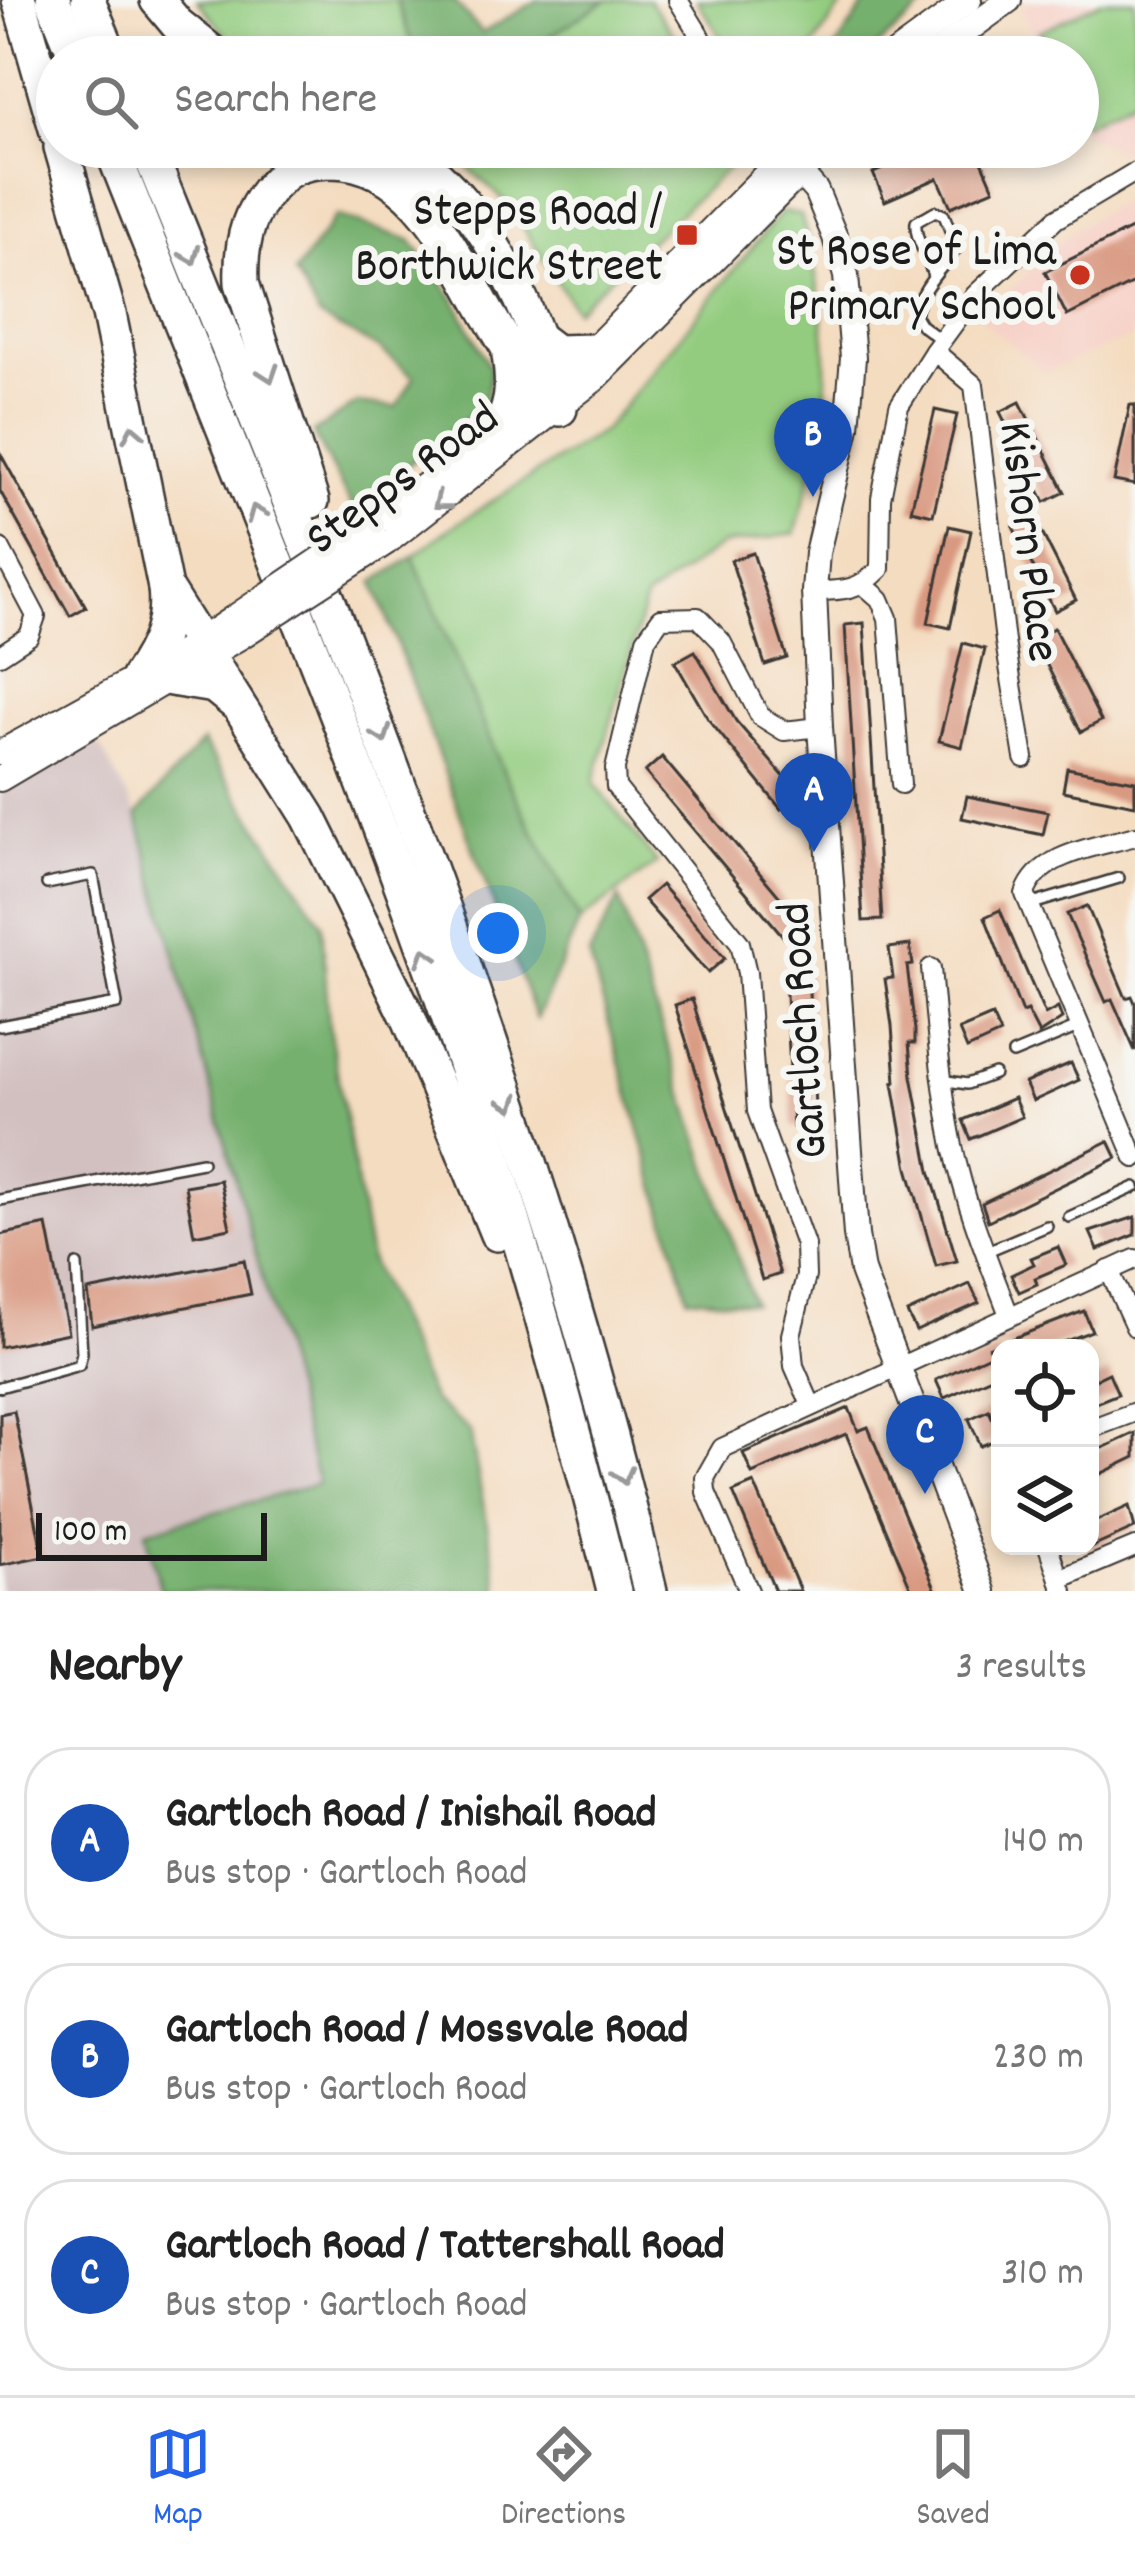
<!DOCTYPE html>
<html lang="en">
<head>
<meta charset="utf-8">
<style>
	:root { --surface:#fff; --page:#f2f2f2; --text:#222; --muted:#767676; --line:#e0e0e0; --accent:#2563eb }
	body { margin:0; font-family:Dekko,sans-serif; background:var(--page); color:var(--text) }
	.controls { position:absolute; right:36px; bottom:36px; display:grid; overflow:hidden; border-radius:24px; box-shadow:0 6px 18px #0003 }
	.controls button { width:108px; height:108px; display:grid; place-items:center; padding:0; border:0; border-bottom:3px solid var(--line); background:var(--surface); color:var(--text); font:60px sans-serif }
	.scale { position:absolute; left:36px; bottom:30px; width:231px; box-sizing:border-box; padding-left:12px; border:6px solid #1c1c1c; border-top:0; font-size:33px; line-height:42px; white-space:nowrap; color:#1c1c1c; -webkit-text-stroke:9px #f6f6f2; paint-order:stroke }
	.you { position:absolute; left:498px; top:933px; width:42px; height:42px; margin:-30px; border:9px solid #fff; border-radius:50%; background:#1a73e8; box-shadow:0 0 0 18px #1a73e833 }
	.badge { display:grid; place-items:center; width:78px; height:78px; border-radius:50%; background:var(--accent); color:#fff; font-size:39px; font-weight:700 }
	.pin { position:absolute; translate:-50% -99px; filter:drop-shadow(0 3px 6px #0008) }
	.pin::after { content:''; position:absolute; top:63px; width:42px; height:36px; background:inherit; clip-path:polygon(0 0,100% 0,50% 100%) }
	.list { margin:0; padding:0; list-style:none }
	h2 { display:flex; justify-content:space-between; align-items:center; height:156px; margin:0; padding:0 48px; font-size:51px }
	h2 small { font-size:39px; font-weight:400; color:var(--muted) }
	.list li { display:grid; grid-template-columns:78px 1fr auto; gap:36px; align-items:center; box-sizing:border-box; height:192px; margin:0 24px 24px; padding:0 24px; border:3px solid var(--line); border-radius:48px }
	.list b { display:block; font-size:45px; white-space:nowrap }
	.list p { margin:0; font-size:39px; white-space:nowrap; color:var(--muted) }
	.list em { font-size:39px; font-style:normal; color:var(--muted) }
	.icon { flex:none; width:66px; height:66px; fill:none; stroke:currentColor; stroke-width:2; stroke-linecap:round; stroke-linejoin:round }
	.map { position:relative; flex:none; width:1135px; height:1591px; overflow:hidden }
	.search { position:absolute; background:var(--surface); box-shadow:0 6px 18px #0003; left:36px; right:36px; top:36px; height:132px; display:flex; align-items:center; gap:30px; box-sizing:border-box; padding:0 42px; border-radius:66px; color:var(--muted); font-size:45px }
	.sheet { height:804px; background:var(--surface) }
	nav { display:flex; justify-content:space-around; align-items:center; box-sizing:border-box; height:168px; border-top:3px solid var(--line); background:var(--surface); font-size:33px; color:var(--muted) }
	nav a { display:grid; justify-items:center; gap:6px }
	nav .on { color:var(--accent) }
	.map>svg:first-child { display:block }
</style>
</head>
<body>
<div class="map">
<svg width="1135" height="1591" viewBox="0 0 1135 1591">
	<rect width="100%" height="100%" fill="#f6f6f2"/>
	<filter id="ink" filterUnits="userSpaceOnUse"><feTurbulence type="fractalNoise" baseFrequency=".00833" numOctaves="2"/><feDisplacementMap in="SourceGraphic" scale="24" xChannelSelector="R" yChannelSelector="G"/><feConvolveMatrix kernelMatrix="1 2 1 2 8 2 1 2 1" color-interpolation-filters="sRGB"/></filter>
	<filter id="wash" filterUnits="userSpaceOnUse"><feTurbulence type="fractalNoise" baseFrequency=".004" numOctaves="4" result="noise"/><feDisplacementMap in="SourceGraphic" scale="48" xChannelSelector="R" yChannelSelector="G"/><feGaussianBlur stdDeviation="2.7" result="paint"/><feColorMatrix in="noise" values="0 0 0 0 0 0 0 0 0 0 0 0 0 0 0 0 0 1.4 0 .05"/><feComposite in="paint" operator="in"/></filter>
	<g filter="url(#wash)">
		<rect width="100%" height="100%" fill="#f4dcc0"/>
		<g fill="#f7d1c7">
			<path d="M1033,0H1135V152L1128,155L1081,133L1078,57H1044L1020,8Z"/>
			<path d="M1135,192V336L1045,372L980,319L1071,231Z"/>
		</g>
		<path fill="#d2bfc0" d="M99,743L137,815L319,1485L146,1531L161,1591H0V792Z"/>
		<g fill="#93cc7f" stroke="#58744e" stroke-width="3">
			<path d="M197,0H396L417,57H271L228,37Z"/>
			<path d="M607,0H649L690,57H517Z"/>
			<path d="M697,0H797L809,4L846,0L806,57H733Z"/>
			<path d="M1103,0H1135V98L1084,124L1078,111V57H1051L1039,32Z"/>
			<path d="M446,147H751L575,310L510,206Z"/>
			<path d="M781,212L801,215C821,286 834,360 821,435C815,468 804,501 795,534L722,545L646,598L594,783L657,863L580,921L508,782L413,557L447,530L604,430Z"/>
		</g>
		<g fill="#76b06e" stroke="#496645" stroke-width="3">
			<path d="M396,0H453L482,33L538,0H607L517,57H417Z"/>
			<path d="M868,0H932L865,57H830Z"/>
			<path d="M336,216L411,240L455,300L491,369L485,404L353,509L313,433L357,403L397,407L414,377L380,349L319,317L295,273Z"/>
			<path d="M413,557L508,782L580,921L536,1019L374,582Z"/>
			<path d="M202,742L322,923L329,1026L370,1259L433,1401L470,1431L499,1591H161L146,1531L318,1484L137,815Z"/>
			<path d="M619,898L753,1303L688,1297L589,955Z"/>
		</g>
		<g id="blocks">
			<g fill="#d99981">
				<path d="M933,147H976L994,189L951,207L938,178L885,201L873,173Z"/>
				<path d="M1135,227V282L1067,316L1045,272Z"/>
				<path d="M1020,402L1065,492L1045,502L1000,412Z"/>
				<path d="M1130,405H1135V485L1114,481Z"/>
				<path d="M935,410L957,415L933,515L911,510Z"/>
				<path d="M0,453L86,607L70,616L0,491Z"/>
				<path d="M1034,517L1076,600L1055,611L1013,527Z"/>
				<path d="M949,526L971,531L950,628L928,623Z"/>
				<path d="M753,553L787,658L765,665L731,560Z"/>
				<path d="M864,623L882,920L863,921L845,625Z"/>
				<path d="M1054,628L1101,721L1081,732L1033,638Z"/>
				<path d="M963,643L985,649L962,747L939,741Z"/>
				<path d="M695,651L736,721L799,794L781,809L708,719L675,662Z"/>
				<path d="M662,757L805,927L788,942L645,772Z"/>
				<path d="M1067,768L1135,781V805L1063,791Z"/>
				<path d="M967,796L1048,812L1043,835L962,818Z"/>
				<path d="M661,885L725,958L708,973L644,900Z"/>
				<path d="M1087,906L1126,998L1132,996L1135,1003V1051L1112,999L1106,1002L1067,914Z"/>
				<path d="M1000,910L1045,1015L1058,1008L1062,1019L1039,1034L1027,1011L1022,1013L985,917Z"/>
				<path d="M910,945L913,965L907,966L915,1030V1043H909L912,1076L930,1171L957,1261L936,1266L908,1168L893,1083L896,1082L892,1026L885,979L893,978L889,948Z"/>
				<path d="M808,973L816,1126L793,1127L785,975Z"/>
				<path d="M692,999L780,1274L762,1280L675,1005Z"/>
				<path d="M992,1016L1000,1034L967,1049L959,1030Z"/>
				<path d="M1071,1063L1079,1080L1033,1101L1025,1083Z"/>
				<path d="M1014,1098L1022,1117L971,1139L963,1120Z"/>
				<path d="M1109,1141L1117,1158L988,1221L982,1203Z"/>
				<path d="M220,1180L230,1228L194,1235L185,1186Z"/>
				<path d="M1135,1217V1235L1098,1250L1090,1232Z"/>
				<path d="M47,1225L68,1333L0,1347V1235Z"/>
				<path d="M1058,1247L1066,1265L1035,1278L1037,1284L1019,1292L1011,1275L1034,1264L1031,1258Z"/>
				<path d="M244,1260L251,1294L92,1326L88,1291Z"/>
				<path d="M970,1284L979,1303L916,1331L907,1313Z"/>
				<path d="M1084,1311L1092,1331L1048,1348H988Z"/>
				<path d="M1000,1350V1373L944,1398L936,1380Z"/>
				<path d="M1109,1373L1118,1394L1090,1405V1382Z"/>
				<path d="M849,1408L858,1431L868,1427L936,1591H912L846,1434L752,1474L743,1453Z"/>
				<path d="M989,1410L1000,1438L981,1446L969,1419Z"/>
				<path d="M14,1411L43,1556L0,1565V1414Z"/>
				<path d="M1135,1433V1457L1090,1479V1454Z"/>
				<path d="M754,1483L800,1591H775L733,1492Z"/>
				<path d="M1129,1506L1135,1528L1090,1548V1524Z"/>
			</g>
		</g>
	</g>
	<g filter="url(#ink)">
		<use href="#blocks" fill-opacity="0" stroke="#3c3935" stroke-width="3"/>
		<g fill="none" stroke-linecap="round" stroke-linejoin="round">
			<defs>
				<g id="service">
					<path d="M933,278C931,259 914,241 916,222L935,211L944,215L957,248C941,270 920,288 915,315L921,325L941,340"/>
					<path d="M1029,905L1119,878"/>
					<path d="M0,1026L117,1004L93,875L47,884"/>
					<path d="M1013,1054L1078,1027"/>
					<path d="M941,1080L967,1084L994,1074"/>
					<path d="M0,1200L202,1162"/>
					<path d="M1069,1217L1135,1187"/>
					<path d="M985,1252L1047,1226"/>
					<path d="M0,1387L79,1365L82,1353L77,1265"/>
				</g>
				<g id="minor">
					<path d="M678,0L713,57"/>
					<path d="M934,351L974,385L1005,642L1024,758"/>
					<path d="M0,548L36,616L29,636L0,655"/>
					<path d="M865,586L880,599L888,618L901,784"/>
					<path d="M814,591C843,591 860,590 880,569L881,498L899,406L934,351L975,295L1056,219L1135,172"/>
					<path d="M1135,836C1098,847 1039,852 1025,894L1135,1158"/>
					<path d="M931,968C936,1028 941,1087 953,1146C965,1204 988,1260 1009,1315"/>
					<path d="M1109,1270L1135,1327"/>
					<path d="M811,1405L794,1366L791,1335L806,1276L805,1245L757,1111L747,973L740,943L616,787L615,769L646,639L661,618L698,617L721,641L760,716L784,731L820,727"/>
					<path d="M1090,1429L1135,1412"/>
					<path d="M1048,1546L1063,1591"/>
					<path d="M1059,1579L1135,1547"/>
					<path d="M749,1591L706,1492L705,1478L722,1448L1135,1259"/>
				</g>
				<g id="secondary">
					<path d="M891,57L969,0"/>
					<path d="M931,57L1009,0"/>
					<path d="M784,155L816,191L835,237L846,276L853,358L847,427L817,553L814,591L820,727L856,1235L862,1271L983,1591"/>
					<path d="M379,520L554,389L793,147"/>
					<path d="M387,542L595,379L826,147"/>
					<path d="M0,753L178,655L232,619"/>
					<path d="M0,779L240,637"/>
				</g>
				<g id="motorway">
					<path d="M19,0L57,132"/>
					<path d="M53,0L76,57"/>
					<path d="M88,0L111,57"/>
					<path d="M157,0L177,24L218,57"/>
					<path d="M61,147L109,314L165,588C169,624 158,648 138,677"/>
					<path d="M111,147C213,405 320,662 415,923C495,1141 558,1366 614,1591"/>
					<path d="M147,147C338,620 533,1093 650,1591"/>
					<path d="M397,147C482,193 533,312 558,402"/>
					<path d="M535,336L556,352L592,351"/>
					<path d="M493,438C513,410 514,388 509,355"/>
					<path d="M312,501L242,283C240,240 249,205 282,176C296,164 314,161 333,161C415,163 453,253 488,314C505,343 523,372 542,400L560,409"/>
					<path d="M165,588L309,817L410,1021L497,1234"/>
					<path d="M171,679L214,686L235,703"/>
				</g>
			</defs>
			<use href="#service" stroke="#3c3935" stroke-width="14"/>
			<use href="#minor" stroke="#3c3935" stroke-width="22"/>
			<use href="#secondary" stroke="#3c3935" stroke-width="28"/>
			<use href="#motorway" stroke="#3c3935" stroke-width="38"/>
			<use href="#service" stroke="#fff" stroke-width="9"/>
			<use href="#minor" stroke="#fff" stroke-width="18"/>
			<use href="#secondary" stroke="#fff" stroke-width="24"/>
			<use href="#motorway" stroke="#fff" stroke-width="33"/>
			<defs>
				<g id="secondary-bridge">
					<path d="M232,619L379,520"/>
					<path d="M240,637L387,542"/>
				</g>
			</defs>
			<use href="#secondary-bridge" stroke="#3c3935" stroke-width="28" stroke-linecap="butt"/>
			<use href="#secondary-bridge" stroke="#fff" stroke-width="24"/>
		</g>
		<defs><path id="oneway-chevron" d="M-2-3.5L2.5 0L-2 3.5" fill="none" stroke-width="1.6" stroke-linecap="round" stroke-linejoin="round" transform="scale(3)"/></defs>
		<g stroke="#999">
			<use href="#oneway-chevron" transform="translate(191 256) rotate(68)"/>
			<use href="#oneway-chevron" transform="translate(269 374) rotate(71)"/>
			<use href="#oneway-chevron" transform="translate(133 433) rotate(-101)"/>
			<use href="#oneway-chevron" transform="translate(441 502) rotate(142)"/>
			<use href="#oneway-chevron" transform="translate(256 513) rotate(-112)"/>
			<use href="#oneway-chevron" transform="translate(382 735) rotate(70)"/>
			<use href="#oneway-chevron" transform="translate(426 956) rotate(-108)"/>
			<use href="#oneway-chevron" transform="translate(510 1103) rotate(71)"/>
			<use href="#oneway-chevron" transform="translate(623 1476) rotate(76)"/>
		</g>
	</g>
	<g fill="#c8321e" stroke="#f6f6f2" stroke-width="4.5">
		<rect x="675" y="223" width="24" height="24" rx="6"/>
		<circle cx="1080" cy="275" r="12"/>
	</g>
	<g text-anchor="middle" stroke-width="12" stroke-linejoin="round" paint-order="stroke">
		<g font-size="48" fill="#1c1c1c" stroke="#f6f6f2" text-anchor="end">
			<text x="663" y="224">Stepps Road /<tspan x="663" dy="55">Borthwick Street</tspan></text>
			<text x="1056" y="264">St Rose of Lima<tspan x="1056" dy="55">Primary School</tspan></text>
		</g>
		<g font-size="48" fill="#1c1c1c" stroke="#f6f6f2">
			<text transform="translate(400 475) rotate(-36)" y="17">Stepps Road</text>
			<text transform="translate(1033 541) rotate(83)" y="17">Kishorn Place</text>
			<text transform="translate(799 1031) rotate(-94)" y="17">Gartloch Road</text>
		</g>
	</g>
</svg>
<div class="controls">
<button><svg class="icon" aria-label="locate" viewBox="0 0 24 24"><circle cx="12" cy="12" r="6"/><path d="M12 2v4M12 18v4M2 12h4M18 12h4"/></svg></button>
<button><svg class="icon" aria-label="layers" viewBox="0 0 24 24"><path d="M12 4l9 5-9 5-9-5zM3 14l9 5 9-5"/></svg></button>
</div>
<div class="scale">100 m</div>
<div class="you"></div>
<div class="pin badge" style="left:814px;top:852px;background:#1a4fb4">A</div>
<div class="pin badge" style="left:813px;top:497px;background:#1a4fb4">B</div>
<div class="pin badge" style="left:925px;top:1494px;background:#1a4fb4">C</div>
<div class="search"><svg class="icon" aria-label="search" viewBox="0 0 24 24"><circle cx="10" cy="10" r="6"/><path d="M15 15l6 6"/></svg>Search here</div>
</div>
<section class="sheet">
<h2>Nearby<small>3 results</small></h2>
<ul class="list">
<li><span class="badge" style="background:#1a4fb4">A</span><div><b>Gartloch Road / Inishail Road</b><p>Bus stop · Gartloch Road</p></div><em>140 m</em></li>
<li><span class="badge" style="background:#1a4fb4">B</span><div><b>Gartloch Road / Mossvale Road</b><p>Bus stop · Gartloch Road</p></div><em>230 m</em></li>
<li><span class="badge" style="background:#1a4fb4">C</span><div><b>Gartloch Road / Tattershall Road</b><p>Bus stop · Gartloch Road</p></div><em>310 m</em></li>
</ul>
</section>
<nav>
<a class="on"><svg class="icon" aria-label="map" viewBox="0 0 24 24"><path d="M3 6l6-2 6 2 6-2v14l-6 2-6-2-6 2zM9 4v14M15 6v14"/></svg>Map</a>
<a><svg class="icon" aria-label="directions" viewBox="0 0 24 24"><path d="M12 3l9 9-9 9-9-9zM9 14v-3h6M13 9l2 2-2 2"/></svg>Directions</a>
<a><svg class="icon" aria-label="saved" viewBox="0 0 24 24"><path d="M7 4h10v16l-5-4-5 4z"/></svg>Saved</a>
</nav>
</body>
</html>
